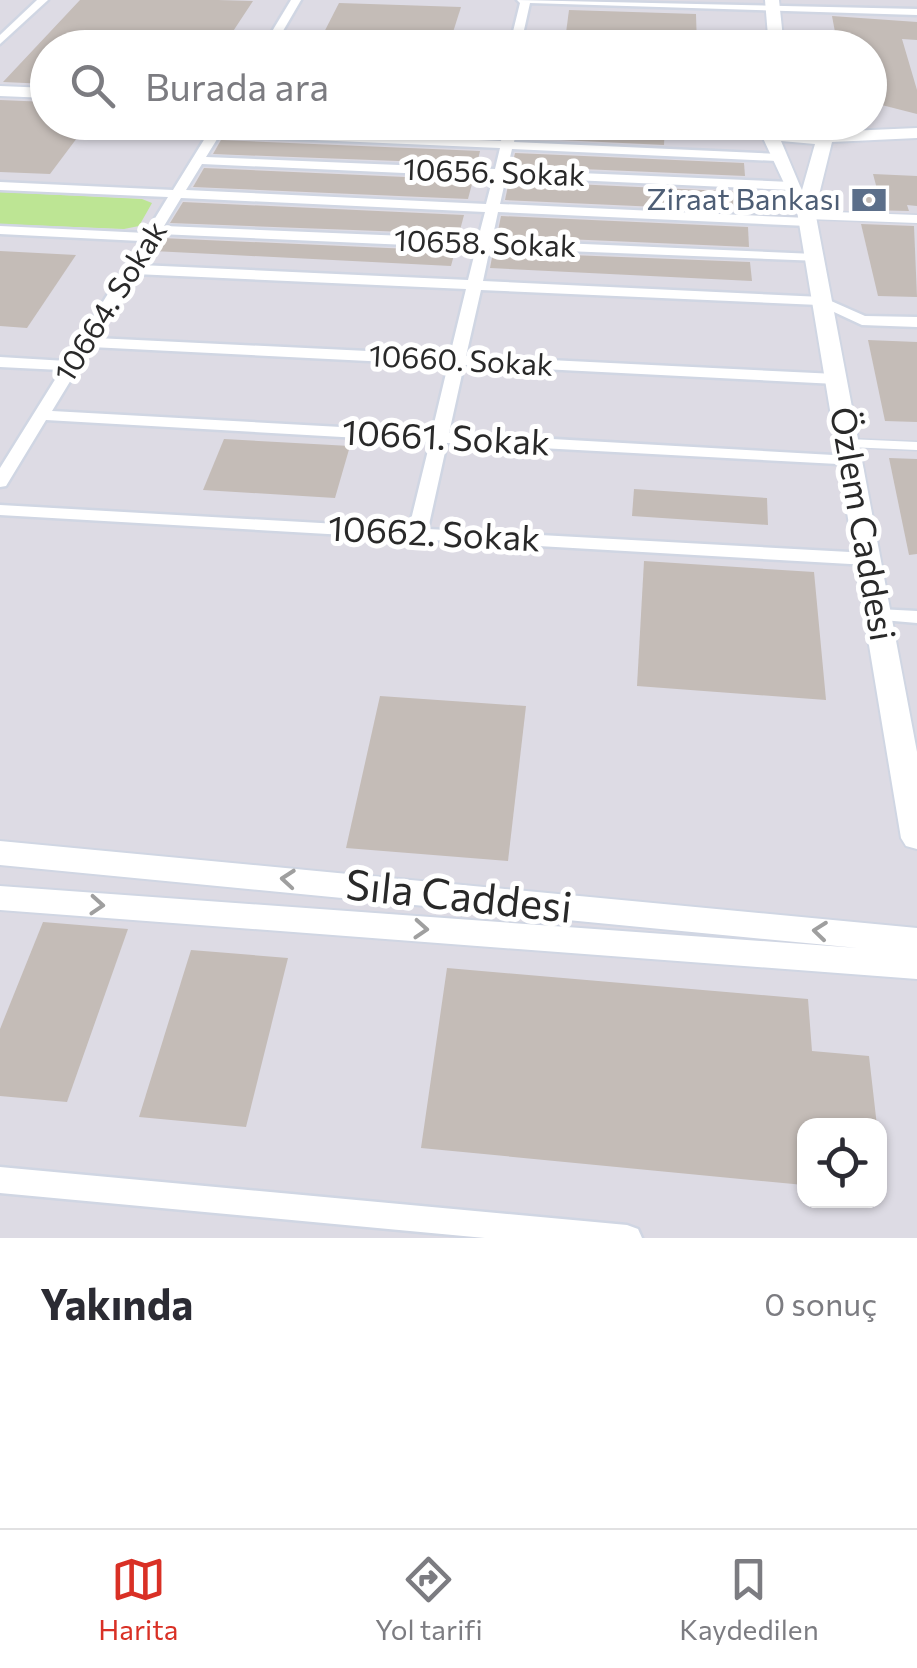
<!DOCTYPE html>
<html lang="tr">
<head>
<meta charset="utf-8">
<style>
	:root { --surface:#fff; --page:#f7f7f7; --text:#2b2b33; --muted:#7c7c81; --line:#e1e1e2; --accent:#d93025 }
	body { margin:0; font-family:Commissioner,sans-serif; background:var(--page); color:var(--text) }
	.controls { position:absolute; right:30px; bottom:30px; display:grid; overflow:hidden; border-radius:20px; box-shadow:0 2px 8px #0004 }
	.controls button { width:90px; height:90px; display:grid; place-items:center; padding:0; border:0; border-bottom:2px solid var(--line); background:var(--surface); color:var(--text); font:50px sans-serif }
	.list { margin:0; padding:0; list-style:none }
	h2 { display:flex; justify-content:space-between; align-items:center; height:130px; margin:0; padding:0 40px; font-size:42px }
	h2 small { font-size:32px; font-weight:400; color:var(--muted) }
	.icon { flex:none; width:55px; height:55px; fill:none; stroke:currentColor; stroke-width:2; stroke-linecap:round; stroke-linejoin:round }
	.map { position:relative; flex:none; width:917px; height:1238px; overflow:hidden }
	.search { position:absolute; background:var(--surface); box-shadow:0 2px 8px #0004; left:30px; right:30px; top:30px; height:110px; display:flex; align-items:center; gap:25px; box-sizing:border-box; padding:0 35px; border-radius:55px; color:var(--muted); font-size:38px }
	.sheet { height:290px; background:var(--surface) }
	nav { display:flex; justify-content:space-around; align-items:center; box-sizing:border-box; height:140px; border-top:2px solid var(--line); background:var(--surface); font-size:28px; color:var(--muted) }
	nav a { display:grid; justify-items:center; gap:5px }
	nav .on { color:var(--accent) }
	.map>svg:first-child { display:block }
</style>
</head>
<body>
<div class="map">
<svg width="917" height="1238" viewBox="0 0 917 1238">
	<rect width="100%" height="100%" fill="#ece2da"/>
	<path fill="#dddbe4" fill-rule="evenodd" d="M0,0H917V1238H0ZM48,48H870V122H48ZM804,1126H880V1200H804Z"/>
	<path fill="#bde594" d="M0,192L142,199L152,203L139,226L124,229L0,224Z"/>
	<g fill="#c4bcb7">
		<path d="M80,0H218L253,1L222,48H48V84L3,82Z"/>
		<path d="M339,3L461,7L448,48H316Z"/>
		<path d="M569,10L696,14L697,48H564Z"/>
		<path d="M832,16L917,22V40L902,39L917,90V114L870,102V48H838Z"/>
		<path d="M0,100L48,102V122H89L50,174L0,172Z"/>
		<path d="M231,122H488L484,137L229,126Z"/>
		<path d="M522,122L665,125L664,145L519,138Z"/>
		<path d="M221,140L480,151L477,164L213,154Z"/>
		<path d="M515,153L744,163L745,176L512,166Z"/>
		<path d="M204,168L473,180L468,199L193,187Z"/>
		<path d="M873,174L917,176V206L907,205L909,211L867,210L862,188L877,189Z"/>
		<path d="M509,181L746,192L747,211L505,200Z"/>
		<path d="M183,202L464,215L459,234L170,223Z"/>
		<path d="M501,216L748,227L749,247L497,236Z"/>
		<path d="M861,224L914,226L917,297L878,296Z"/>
		<path d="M161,238L455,251L451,266L153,251Z"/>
		<path d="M0,251L76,255L27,328L0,326Z"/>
		<path d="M493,252L750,262L752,281L490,268Z"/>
		<path d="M868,340L917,342V422L885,421Z"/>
		<path d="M224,439L350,446L335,498L203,490Z"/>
		<path d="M889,458L917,459V554L909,555Z"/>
		<path d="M634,489L767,498L768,525L632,516Z"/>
		<path d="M644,561L814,572L826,700L637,686Z"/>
		<path d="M380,696L526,706L508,861L346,848Z"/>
		<path d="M43,922L128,929L67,1102L0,1096V1029Z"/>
		<path d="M191,950L288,958L246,1127L139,1117Z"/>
		<path d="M447,968L808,999L812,1051L869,1056L877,1126H804V1185L421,1148Z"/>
	</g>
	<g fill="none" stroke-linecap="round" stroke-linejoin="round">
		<defs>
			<g id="lane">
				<path d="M807,215L917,219"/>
				<path d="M848,443L917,446"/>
			</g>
			<g id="street">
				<path d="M37,0H48L0,44V35Z"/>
				<path d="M291,0H301L273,48H262Z"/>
				<path d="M517,0L917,9V15L530,3L520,48H509L520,3Z"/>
				<path d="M215,122H227L223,129L501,141L506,122H518L514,142L781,154V160L777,161L512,149L507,170L791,182L798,186L791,190L506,177L500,204L808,218L815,222L808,226L498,212L492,240L815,254L822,258L820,261L490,248L483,281L822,297L865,316L917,317V327L862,325L819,305L481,290L466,356L836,374L844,379L836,384L464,365L449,433L851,456L860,461L857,465L447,443L428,529L868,553L878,559L868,565L0,515V505L409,528L430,442L46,420L6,486L0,487V468L61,370L0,367V357L66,361L141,241L0,234V226L146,233L168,197L0,190V182L173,190ZM219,136L500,148L495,169L206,157ZM202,164L493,177L486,204L186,190ZM181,198L485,212L478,239L164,226ZM159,234L476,248L468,280L140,265ZM135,274L466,289L450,355L96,338ZM91,347L448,365L432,432L52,411Z"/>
				<path d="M878,609L917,611V623L871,619L868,615Z"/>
				<path d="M0,1167L627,1225L638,1229L642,1238H485L0,1193Z"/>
			</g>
			<g id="secondary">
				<path d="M765,0H779L784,48H769Z"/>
				<path d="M0,86L48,88V98L0,96Z"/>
				<path d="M687,122H768L798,134L819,133L840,125L848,131L917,128V138L832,142L815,211L917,752V849L906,846L901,838L797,211L762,136L695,127ZM781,141L815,144L802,190L800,186Z"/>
				<path d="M0,841L917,928V979L0,910V886L858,948L0,865Z"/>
			</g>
		</defs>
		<use href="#lane" stroke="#d0d6e3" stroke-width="11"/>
		<use href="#street" stroke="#d0d6e3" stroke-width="5"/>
		<use href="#secondary" stroke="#d0d6e3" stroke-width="4"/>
		<use href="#lane" stroke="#fff" stroke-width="8"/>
		<use href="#street" fill="#fff" fill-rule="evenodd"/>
		<use href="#secondary" fill="#fff" fill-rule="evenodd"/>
	</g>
	<defs><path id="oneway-chevron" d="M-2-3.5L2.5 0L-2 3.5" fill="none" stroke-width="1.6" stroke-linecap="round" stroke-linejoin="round" transform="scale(2.5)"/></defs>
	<g stroke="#9f9f9f">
		<use href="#oneway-chevron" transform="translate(288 879) rotate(-175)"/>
		<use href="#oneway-chevron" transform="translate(97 905) rotate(4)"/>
		<use href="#oneway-chevron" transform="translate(421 929) rotate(4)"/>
		<use href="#oneway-chevron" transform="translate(820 931) rotate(-174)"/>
	</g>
	<defs>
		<symbol id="bank-bare" viewBox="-9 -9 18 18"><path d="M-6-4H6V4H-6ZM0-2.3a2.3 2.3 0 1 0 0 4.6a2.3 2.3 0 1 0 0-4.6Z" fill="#5c6f8a" stroke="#fff" stroke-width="2.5" paint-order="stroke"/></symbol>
	</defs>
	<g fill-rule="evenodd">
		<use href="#bank-bare" x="844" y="175" width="50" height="50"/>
	</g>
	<g text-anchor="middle" stroke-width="10" stroke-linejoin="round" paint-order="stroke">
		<g font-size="30" fill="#292929" stroke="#fff">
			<text transform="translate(494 173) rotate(2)" y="10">10656. Sokak</text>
			<text transform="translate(485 244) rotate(2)" y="10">10658. Sokak</text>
			<text transform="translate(111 302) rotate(-58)" y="10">10664. Sokak</text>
			<text transform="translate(461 361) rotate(3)" y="10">10660. Sokak</text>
		</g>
		<g font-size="30" fill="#4e5e75" stroke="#fff" text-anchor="end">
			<text x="841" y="210">Ziraat Bankası</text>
		</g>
		<g font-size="35" fill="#292929" stroke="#fff">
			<text transform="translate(446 438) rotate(3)" y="12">10661. Sokak</text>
			<text transform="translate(862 524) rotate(80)" y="12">Özlem Caddesi</text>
			<text transform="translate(434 534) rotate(3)" y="12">10662. Sokak</text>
		</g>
		<g font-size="42" fill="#292929" stroke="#fff">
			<text transform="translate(459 896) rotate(6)" y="15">Sıla Caddesi</text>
		</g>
	</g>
</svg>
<div class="controls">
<button><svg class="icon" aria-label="locate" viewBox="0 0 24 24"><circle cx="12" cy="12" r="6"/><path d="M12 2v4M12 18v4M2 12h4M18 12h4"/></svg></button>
</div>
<div class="search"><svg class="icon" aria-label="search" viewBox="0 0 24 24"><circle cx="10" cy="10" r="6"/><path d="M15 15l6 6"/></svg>Burada ara</div>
</div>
<section class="sheet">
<h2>Yakında<small>0 sonuç</small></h2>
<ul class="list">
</ul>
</section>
<nav>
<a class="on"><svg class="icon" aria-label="map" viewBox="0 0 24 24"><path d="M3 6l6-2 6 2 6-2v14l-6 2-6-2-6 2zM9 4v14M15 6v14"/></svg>Harita</a>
<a><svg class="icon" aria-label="directions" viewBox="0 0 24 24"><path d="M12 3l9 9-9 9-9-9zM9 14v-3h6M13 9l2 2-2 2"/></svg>Yol tarifi</a>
<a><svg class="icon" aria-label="saved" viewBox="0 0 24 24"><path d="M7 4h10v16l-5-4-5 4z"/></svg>Kaydedilen</a>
</nav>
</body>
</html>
